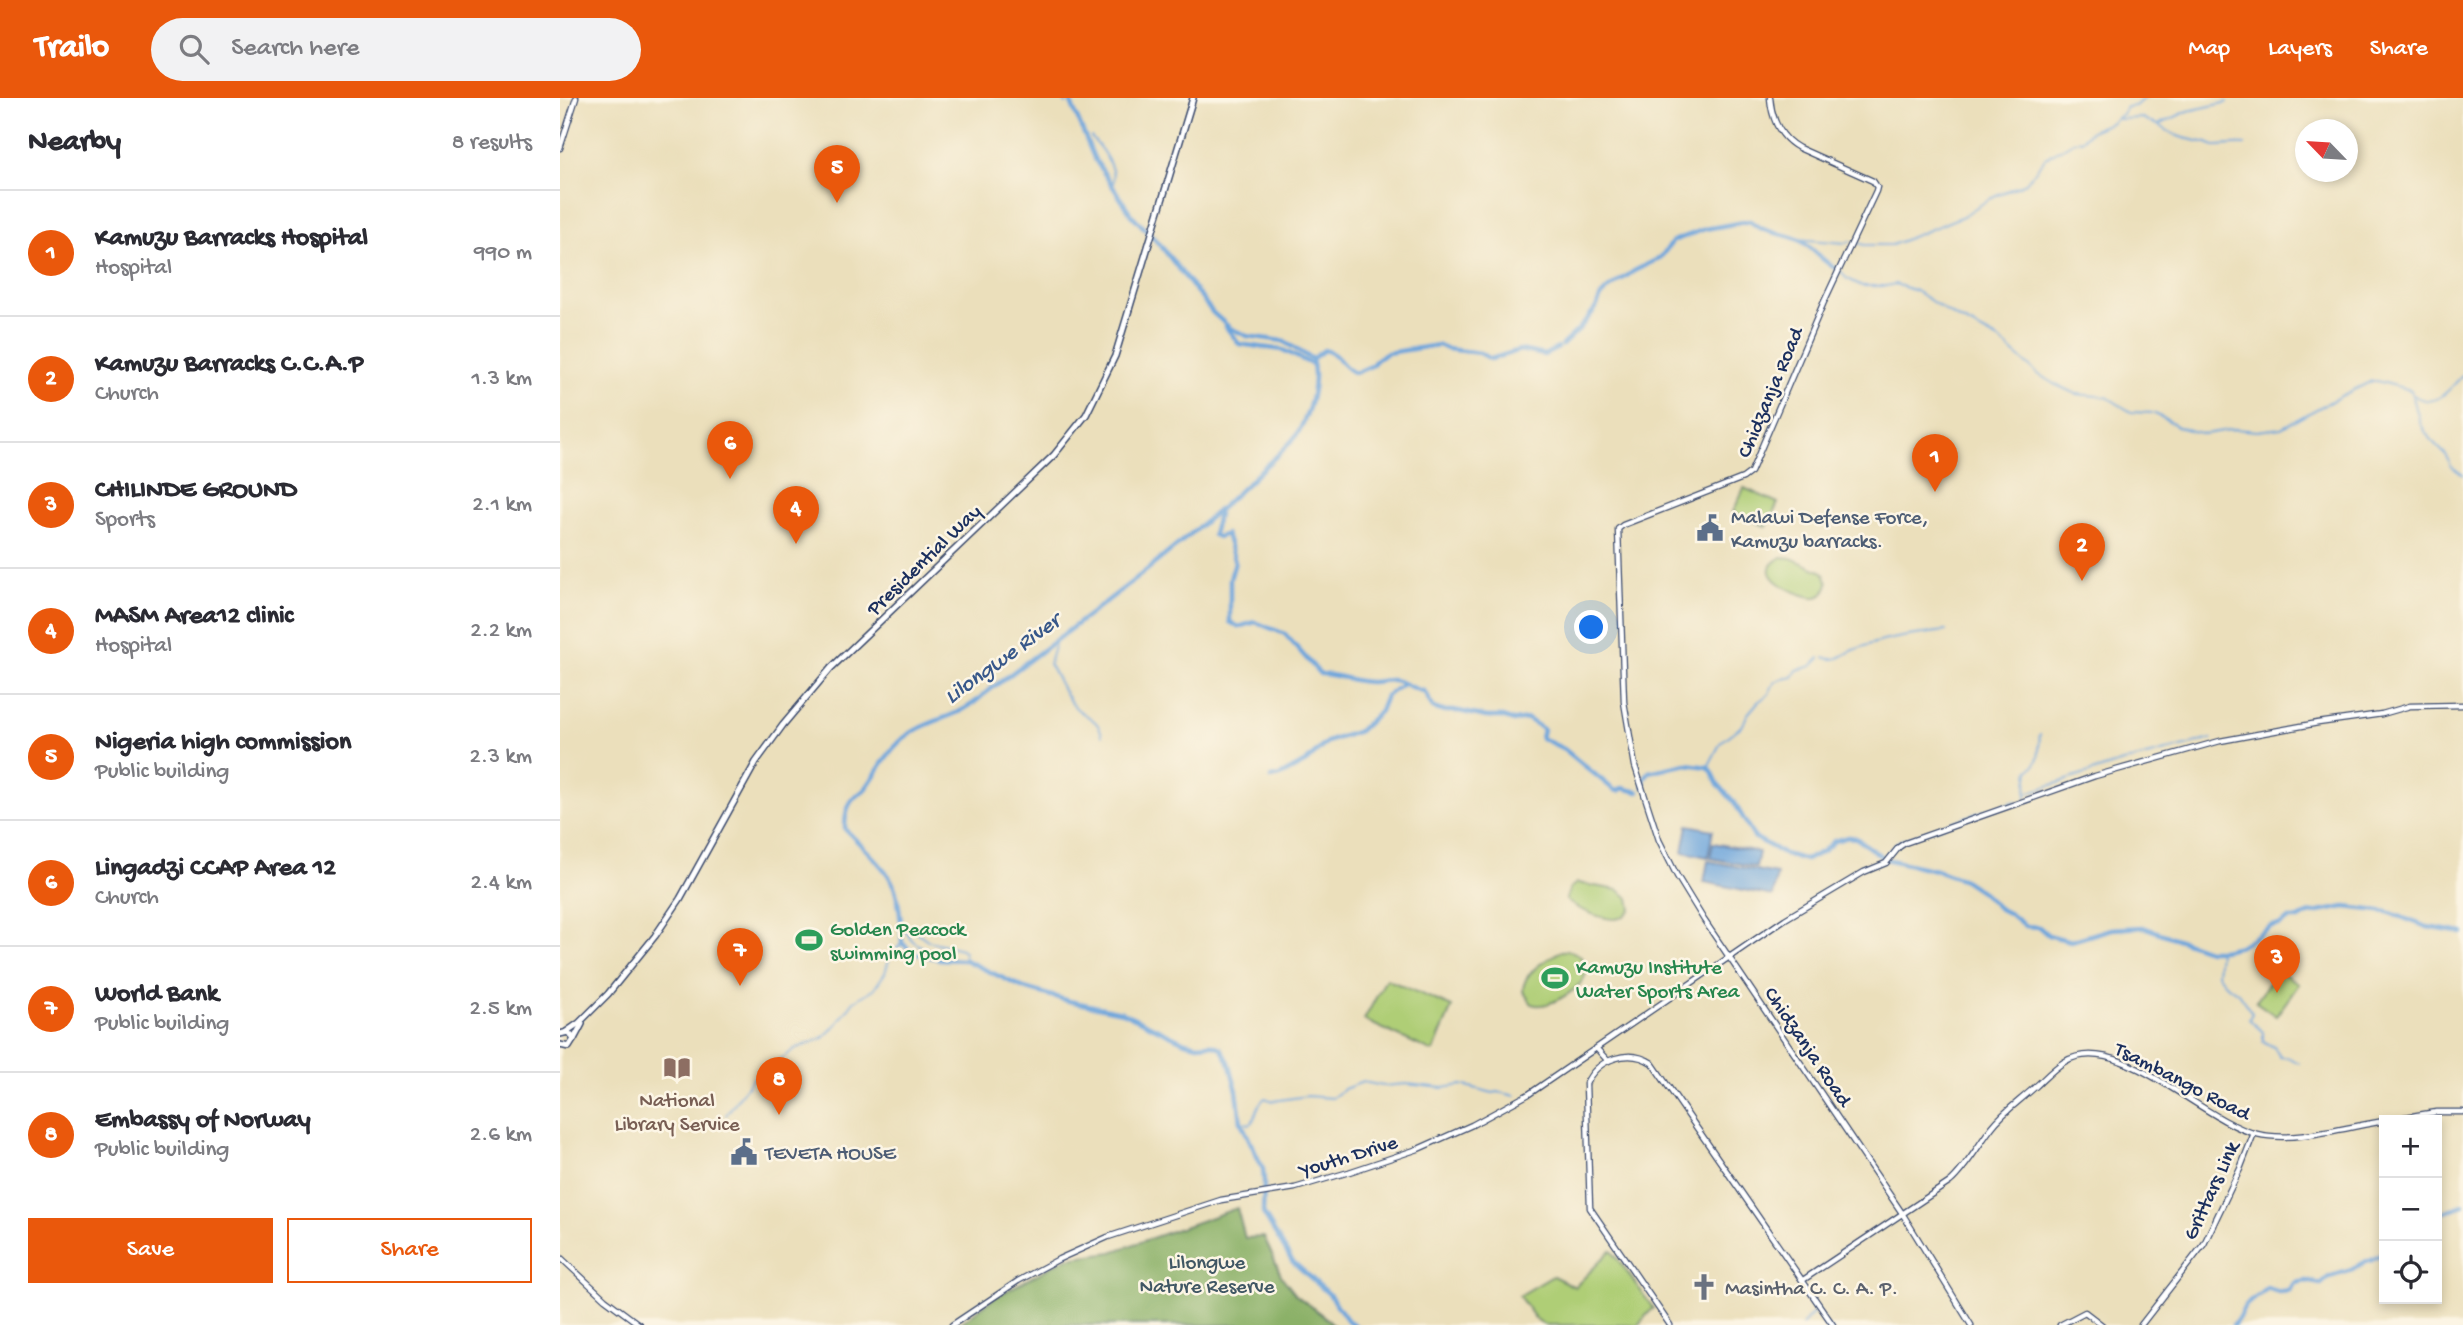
<!DOCTYPE html>
<html lang="en">
<head>
<meta charset="utf-8">
<style>
	:root { --surface:#fff; --page:#f2f2f3; --text:#2b2b33; --muted:#7c7c81; --line:#e1e1e2; --accent:#ea580c }
	body { margin:0; font-family:"Gochi Hand",sans-serif; background:var(--page); color:var(--text) }
	.controls { position:absolute; right:21px; bottom:21px; display:grid; overflow:hidden; border-radius:0px; box-shadow:0 4px 10px #0003 }
	.controls button { width:63px; height:63px; display:grid; place-items:center; padding:0; border:0; border-bottom:2px solid var(--line); background:var(--surface); color:var(--text); font:35px sans-serif }
	.compass { position:absolute; left:1735px; top:21px; width:63px; height:63px; border-radius:50%; background:var(--surface); box-shadow:0 4px 10px #0003; rotate:295deg }
	.you { position:absolute; left:1032px; top:530px; width:24px; height:24px; margin:-18px; border:5px solid #fff; border-radius:50%; background:#1a73e8; box-shadow:0 0 0 10px #1a73e833 }
	.badge { display:grid; place-items:center; width:46px; height:46px; border-radius:50%; background:var(--accent); color:#fff; font-size:23px; font-weight:700 }
	.pin { position:absolute; translate:-50% -58px; filter:drop-shadow(0 2px 4px #0008) }
	.pin::after { content:''; position:absolute; top:37px; width:24px; height:21px; background:inherit; clip-path:polygon(0 0,100% 0,50% 100%) }
	.list { margin:0; padding:0; list-style:none }
	h2 { display:flex; justify-content:space-between; align-items:center; height:91px; margin:0; padding:0 28px; font-size:30px }
	h2 small { font-size:23px; font-weight:400; color:var(--muted) }
	.list li { display:grid; grid-template-columns:46px 1fr auto; gap:21px; align-items:center; box-sizing:border-box; height:126px; padding:0 28px; border-top:2px solid var(--line) }
	.list b { display:block; font-size:26px; white-space:nowrap }
	.list p { margin:0; font-size:23px; white-space:nowrap; color:var(--muted) }
	.list em { font-size:23px; font-style:normal; color:var(--muted) }
	.actions { display:flex; gap:14px; padding:21px 28px }
	.actions a { flex:1; padding:16px 0; border:2px solid var(--accent); border-radius:0px; text-align:center; font-size:24px; color:var(--accent) }
	.actions .main { background:var(--accent); color:#fff }
	.icon { flex:none; width:38px; height:38px; fill:none; stroke:currentColor; stroke-width:2; stroke-linecap:round; stroke-linejoin:round }
	.map { position:relative; flex:none; width:1903px; height:1227px; overflow:hidden }
	header { display:flex; align-items:center; gap:42px; box-sizing:border-box; height:98px; padding:0 35px; background:var(--accent); color:#fff }
	header strong { font-size:33px }
	nav { display:flex; gap:38px; margin-inline-start:auto; font-size:24px }
	.search { width:490px; height:63px; background:var(--page); display:flex; align-items:center; gap:18px; box-sizing:border-box; padding:0 24px; border-radius:38px; color:var(--muted); font-size:26px }
	main { display:flex }
	aside { flex:1; background:var(--surface) }
	.map>svg:first-child { display:block }
</style>
</head>
<body>
<header>
<strong>Trailo</strong>
<div class="search"><svg class="icon" aria-label="search" viewBox="0 0 24 24"><circle cx="10" cy="10" r="6"/><path d="M15 15l6 6"/></svg>Search here</div>
<nav><a>Map</a><a>Layers</a><a>Share</a></nav>
</header>
<main>
<aside>
<h2>Nearby<small>8 results</small></h2>
<ul class="list">
<li><span class="badge">1</span><div><b>Kamuzu Barracks Hospital</b><p>Hospital</p></div><em>990 m</em></li>
<li><span class="badge">2</span><div><b>Kamuzu Barracks C.C.A.P</b><p>Church</p></div><em>1.3 km</em></li>
<li><span class="badge">3</span><div><b>CHILINDE GROUND</b><p>Sports</p></div><em>2.1 km</em></li>
<li><span class="badge">4</span><div><b>MASM Area12 clinic</b><p>Hospital</p></div><em>2.2 km</em></li>
<li><span class="badge">5</span><div><b>Nigeria high commission</b><p>Public building</p></div><em>2.3 km</em></li>
<li><span class="badge">6</span><div><b>Lingadzi CCAP Area 12</b><p>Church</p></div><em>2.4 km</em></li>
<li><span class="badge">7</span><div><b>World Bank</b><p>Public building</p></div><em>2.5 km</em></li>
<li><span class="badge">8</span><div><b>Embassy of Norway</b><p>Public building</p></div><em>2.6 km</em></li>
</ul>
<div class="actions"><a class="main">Save</a><a>Share</a></div>
</aside>
<div class="map">
<svg width="1903" height="1227" viewBox="0 0 1903 1227">
	<rect width="100%" height="100%" fill="#fcf5e5"/>
	<filter id="ink" filterUnits="userSpaceOnUse"><feTurbulence type="fractalNoise" baseFrequency=".0143" numOctaves="2"/><feDisplacementMap in="SourceGraphic" scale="14" xChannelSelector="R" yChannelSelector="G"/><feConvolveMatrix kernelMatrix="1 2 1 2 8 2 1 2 1" color-interpolation-filters="sRGB"/></filter>
	<filter id="wash" filterUnits="userSpaceOnUse"><feTurbulence type="fractalNoise" baseFrequency=".00686" numOctaves="4" result="noise"/><feDisplacementMap in="SourceGraphic" scale="28" xChannelSelector="R" yChannelSelector="G"/><feGaussianBlur stdDeviation="1.57" result="paint"/><feColorMatrix in="noise" values="0 0 0 0 0 0 0 0 0 0 0 0 0 0 0 0 0 1.4 0 .05"/><feComposite in="paint" operator="in"/></filter>
	<g filter="url(#wash)">
		<rect width="100%" height="100%" fill="#ebdfbb"/>
		<g fill="#afce76" stroke="#657e6a" stroke-width="2">
			<path d="M1184,390L1218,405L1207,429L1173,414Z"/>
			<path d="M1222,459L1231,460L1263,474L1268,485C1264,506 1247,499 1233,493C1217,486 1196,472 1222,459Z"/>
			<path d="M1017,785L1058,792L1069,800L1071,811C1070,812 1064,819 1063,819C1051,826 1014,811 1006,801L1010,790Z"/>
			<path d="M1001,853C1017,851 1032,864 1024,880C1017,893 987,912 972,906L963,893C963,874 986,862 1001,853Z"/>
			<path d="M1718,872L1739,886L1716,918L1696,904Z"/>
			<path d="M826,881L892,909L873,954L804,922Z"/>
			<path d="M1051,1152L1093,1210L1078,1227H984L975,1220L959,1198L993,1178L1015,1189Z"/>
		</g>
		<path fill="#8bb167" stroke="#537062" stroke-width="2" d="M677,1110L685,1140L704,1139L722,1179L736,1197L770,1223L773,1227H398L435,1199L507,1160L552,1154Z"/>
		<g fill="#6da5dc" stroke="#446a9d" stroke-width="2">
			<path d="M1128,727L1153,732L1148,759L1123,754Z"/>
			<path d="M1153,745L1199,754L1196,769L1150,760Z"/>
			<path d="M1148,763L1217,776L1213,798L1144,784Z"/>
		</g>
		<g fill="none" stroke-linecap="round" stroke-linejoin="round">
			<g stroke="#6da5dc" stroke-width="2">
				<path d="M503,0L506,6"/>
				<path d="M1558,21L1583,20C1589,25 1596,25 1602,29C1621,42 1626,40 1647,45C1650,46 1654,49 1657,48C1667,48 1675,46 1685,47"/>
				<path d="M1600,26L1628,13L1668,4"/>
				<path d="M531,39C542,51 556,70 553,87"/>
				<path d="M1237,141L1286,145L1291,143"/>
				<path d="M1296,144L1304,147H1332L1403,118L1434,98L1466,85L1485,60L1515,43L1521,42L1531,33L1552,24L1562,16L1566,9L1575,8L1584,0"/>
				<path d="M1281,173L1286,180L1302,188H1326L1335,186L1356,193L1392,217L1439,242L1478,276L1494,286L1516,296L1547,299L1571,314L1593,315L1613,325L1617,329L1645,336L1675,331L1697,333L1721,330L1779,299L1812,283H1817L1851,292L1860,325L1870,341L1887,358L1891,368L1903,377"/>
				<path d="M1853,297C1877,312 1887,293 1903,277"/>
				<path d="M496,542L489,566C499,580 503,598 516,610C527,620 538,620 542,637"/>
				<path d="M1264,559C1277,565 1283,556 1294,552C1323,540 1355,537 1386,533"/>
				<path d="M1148,669L1161,644L1183,627L1187,617L1198,604L1209,596C1215,580 1218,582 1233,579L1237,572L1252,568L1260,560"/>
				<path d="M1466,694L1469,672C1482,664 1478,649 1480,636"/>
				<path d="M1465,700L1467,695L1563,664L1652,641"/>
				<path d="M1339,743L1426,712L1457,703"/>
				<path d="M1323,760L1337,744"/>
				<path d="M341,826L351,830L369,843L401,851L404,854L405,862"/>
				<path d="M345,828C350,853 376,849 387,862"/>
				<path d="M1659,853L1657,876L1664,885L1678,895L1692,915L1689,921L1703,934V943L1714,949L1720,959L1730,960L1739,965"/>
				<path d="M166,1017L192,981L235,951L263,940L277,926L294,903L314,891L325,875L330,858L342,845"/>
				<path d="M681,1024L690,1026C698,1019 696,1006 705,1000L713,1003L747,998L772,1000L784,991L803,984L823,988L846,986L883,990L902,987L933,995L938,994L956,998"/>
				<path d="M1242,1227L1255,1213"/>
			</g>
			<g stroke="#6da5dc" stroke-width="4.5">
				<path d="M509,0L534,60L571,116L601,148L653,215L670,230L687,238L723,243L752,261C758,284 750,313 739,333C731,348 706,366 694,379C611,459 515,527 423,597C403,617 380,619 356,632C331,645 322,668 306,690C303,694 298,696 294,700C286,709 285,719 285,731C299,746 319,762 330,780C339,794 342,828 342,845L353,855L380,861L405,862L464,890L509,903L562,914L625,944L638,947L651,946L661,950L669,964L677,993L681,1024L703,1071L704,1084L703,1115L732,1163L769,1196L788,1223L795,1227"/>
				<path d="M666,229L679,246L723,252L753,267"/>
				<path d="M1002,247L1019,231L1036,210L1041,198L1048,191L1074,173L1100,160L1113,143L1145,131L1190,123C1204,136 1220,134 1237,141C1253,148 1262,165 1278,171"/>
				<path d="M752,261L764,252C779,255 781,270 795,275L811,268L817,261L827,255L879,247L887,251L920,255L931,261L960,252L984,257L998,250"/>
				<path d="M659,412L653,437L658,439L666,436L675,464L670,481V524L679,529L695,524L725,536L760,576C777,576 793,584 810,584C817,584 825,582 832,582C844,583 852,592 864,593L873,610L882,613H899L926,619H942L954,623L968,621L983,631L981,640L1004,651L1054,692L1059,693L1062,690L1079,694"/>
				<path d="M711,680L720,678L746,664L767,644L799,633L820,613L826,598L843,586"/>
				<path d="M1084,689V681L1089,674L1127,666L1148,669L1152,673L1158,686L1174,704L1194,739L1224,756L1246,762L1263,753L1274,743L1288,739L1296,740L1325,761L1376,772L1404,782L1422,794L1438,810L1450,816L1465,828L1479,829L1488,837L1511,843L1551,831L1583,829L1648,852H1662L1680,848L1711,828L1720,827L1729,821H1739L1748,816L1785,809L1828,814L1867,829L1903,835"/>
				<path d="M1877,1119L1881,1115L1903,1107"/>
				<path d="M1810,1163L1824,1155"/>
				<path d="M1793,1171L1807,1163"/>
				<path d="M1673,1227C1680,1221 1681,1212 1687,1206C1694,1200 1701,1198 1707,1190L1719,1194L1729,1193L1735,1185L1746,1183L1761,1186L1769,1179L1792,1172"/>
			</g>
		</g>
	</g>
	<g filter="url(#ink)">
		<g fill="none" stroke-linecap="round" stroke-linejoin="round">
			<defs>
				<g id="tertiary">
					<path d="M1210,0C1212,22 1220,40 1239,50L1313,83L1317,89L1316,93L1263,206L1191,374L1183,380L1063,427L1058,431L1064,604L1075,668L1099,742L1117,778L1144,822L1342,1115L1411,1227"/>
					<path d="M0,50L16,0"/>
					<path d="M1037,951L1048,963"/>
					<path d="M1826,1022L1877,1014H1903"/>
					<path d="M0,1159L45,1201L80,1227"/>
					<path d="M1243,1182L1390,1084C1407,1069 1418,1047 1432,1029C1444,1013 1461,1002 1475,989C1485,980 1493,971 1504,964C1558,931 1643,1024 1697,1036C1735,1045 1786,1029 1824,1023"/>
					<path d="M392,1227L458,1183L499,1161L548,1139L661,1102L735,1090L789,1074L858,1051L912,1027L969,996L1225,821L1304,774L1326,765L1339,749L1345,745L1535,678L1660,643L1758,625L1822,616L1850,608L1903,607"/>
					<path d="M1110,1227L1030,1110L1026,986C1037,961 1069,950 1092,965L1273,1227"/>
					<path d="M1500,1227L1525,1214L1542,1227"/>
					<path d="M1581,1227L1644,1146L1680,1071L1694,1035"/>
				</g>
				<g id="secondary">
					<path d="M6,934L19,925L48,896L95,838L120,801L196,664L223,627L271,570L494,357L526,317L555,258L633,0"/>
					<path d="M0,936L8,934L14,941L9,949L0,947"/>
					<path d="M14,941L22,926"/>
				</g>
			</defs>
			<use href="#tertiary" stroke="#3a496c" stroke-width="7"/>
			<use href="#secondary" stroke="#3a496c" stroke-width="8"/>
			<use href="#tertiary" stroke="#fff" stroke-width="4.5"/>
			<use href="#secondary" stroke="#fff" stroke-width="5"/>
		</g>
	</g>
	<defs>
		<symbol id="civic-bare" viewBox="-9 -9 18 18"><path d="M-.6-6.5H3V-4.5H.6V-3L4-1V1h2V6H-6V1h2V-1L-.6-3ZM-1.2 2.5V6h2.4V2.5Z" fill="#5c6f8a" stroke="#fcf5e5" stroke-width="2.5" paint-order="stroke"/></symbol>
		<symbol id="stadium-bare" viewBox="-9 -9 18 18"><path d="M0-5a6.5 5 0 1 0 0 10a6.5 5 0 1 0 0-10ZM-3.5-1.8h7v3.6h-7Z" fill="#2e9e5b" stroke="#fcf5e5" stroke-width="2.5" paint-order="stroke"/></symbol>
		<symbol id="library-bare" viewBox="-9 -9 18 18"><path d="M-6-4Q-3-5.5-.7-3.5V5Q-3 3-6 4ZM6-4Q3-5.5 .7-3.5V5Q3 3 6 4Z" fill="#8d6e63" stroke="#fcf5e5" stroke-width="2.5" paint-order="stroke"/></symbol>
		<symbol id="church-bare" viewBox="-9 -9 18 18"><path d="M-1.2-6h2.4v3.5h3.3v2.4h-3.3V6h-2.4V-.1h-3.3v-2.4h3.3Z" fill="#6b7280" stroke="#fcf5e5" stroke-width="2.5" paint-order="stroke"/></symbol>
	</defs>
	<g fill-rule="evenodd">
		<use href="#civic-bare" x="1131" y="411" width="38" height="38"/>
		<use href="#stadium-bare" x="230" y="823" width="38" height="38"/>
		<use href="#stadium-bare" x="976" y="861" width="38" height="38"/>
		<use href="#library-bare" x="98" y="951" width="38" height="38"/>
		<use href="#civic-bare" x="165" y="1035" width="38" height="38"/>
		<use href="#church-bare" x="1125" y="1170" width="38" height="38"/>
	</g>
	<g text-anchor="middle" stroke-width="5" stroke-linejoin="round" paint-order="stroke">
		<g font-size="21" fill="#1b2f5e" stroke="#fcf5e5">
			<text transform="translate(1209 294) rotate(-67)" y="7">Chidzanja Road</text>
			<text transform="translate(363 461) rotate(-44)" y="7">Presidential Way</text>
			<text transform="translate(1249 948) rotate(56)" y="7">Chidzanja Road</text>
			<text transform="translate(1623 982) rotate(27)" y="7">Tsambango Road</text>
			<text transform="translate(788 1057) rotate(-17)" y="7">Youth Drive</text>
			<text transform="translate(1650 1092) rotate(-65)" y="7">Grittars Link</text>
		</g>
		<g font-size="21" fill="#4e5e75" stroke="#fcf5e5" text-anchor="start">
			<text x="1171" y="425">Malawi Defense Force,<tspan x="1171" dy="24">Kamuzu barracks.</tspan></text>
			<text x="205" y="1061">TEVETA HOUSE</text>
		</g>
		<g font-size="21" fill="#27864d" stroke="#fcf5e5" text-anchor="start">
			<text x="270" y="837">Golden Peacock<tspan x="270" dy="24">swimming pool</tspan></text>
			<text x="1016" y="875">Kamuzu Institute<tspan x="1016" dy="24">Water Sports Area</tspan></text>
		</g>
		<g font-size="21" fill="#785e54" stroke="#fcf5e5">
			<text x="117" y="1008">National<tspan x="117" dy="24">Library Service</tspan></text>
		</g>
		<g font-size="21" fill="#405764" stroke="#fcf5e5">
			<text x="647" y="1170">Lilongwe<tspan x="647" dy="24">Nature Reserve</tspan></text>
		</g>
		<g font-size="21" fill="#5b616d" stroke="#fcf5e5" text-anchor="start">
			<text x="1165" y="1196">Masintha C. C. A. P.</text>
		</g>
		<g font-size="23" font-style="italic" fill="#38588a" stroke="#fcf5e5">
			<text transform="translate(441 559) rotate(-36)" y="8">Lilongwe River</text>
		</g>
	</g>
</svg>
<div class="controls">
<button>+</button>
<button>−</button>
<button><svg class="icon" aria-label="locate" viewBox="0 0 24 24"><circle cx="12" cy="12" r="6"/><path d="M12 2v4M12 18v4M2 12h4M18 12h4"/></svg></button>
</div>
<svg class="compass" viewBox="-18 -18 36 36"><path d="M0-13l5 13h-10z" fill="#e53935"/><path d="M0 13l5-13h-10z" fill="#7c7c81"/></svg>
<div class="you"></div>
<div class="pin badge" style="left:1375px;top:394px">1</div>
<div class="pin badge" style="left:1522px;top:483px">2</div>
<div class="pin badge" style="left:1717px;top:895px">3</div>
<div class="pin badge" style="left:236px;top:446px">4</div>
<div class="pin badge" style="left:277px;top:105px">5</div>
<div class="pin badge" style="left:170px;top:381px">6</div>
<div class="pin badge" style="left:180px;top:888px">7</div>
<div class="pin badge" style="left:219px;top:1017px">8</div>
</div>
</main>
</body>
</html>
